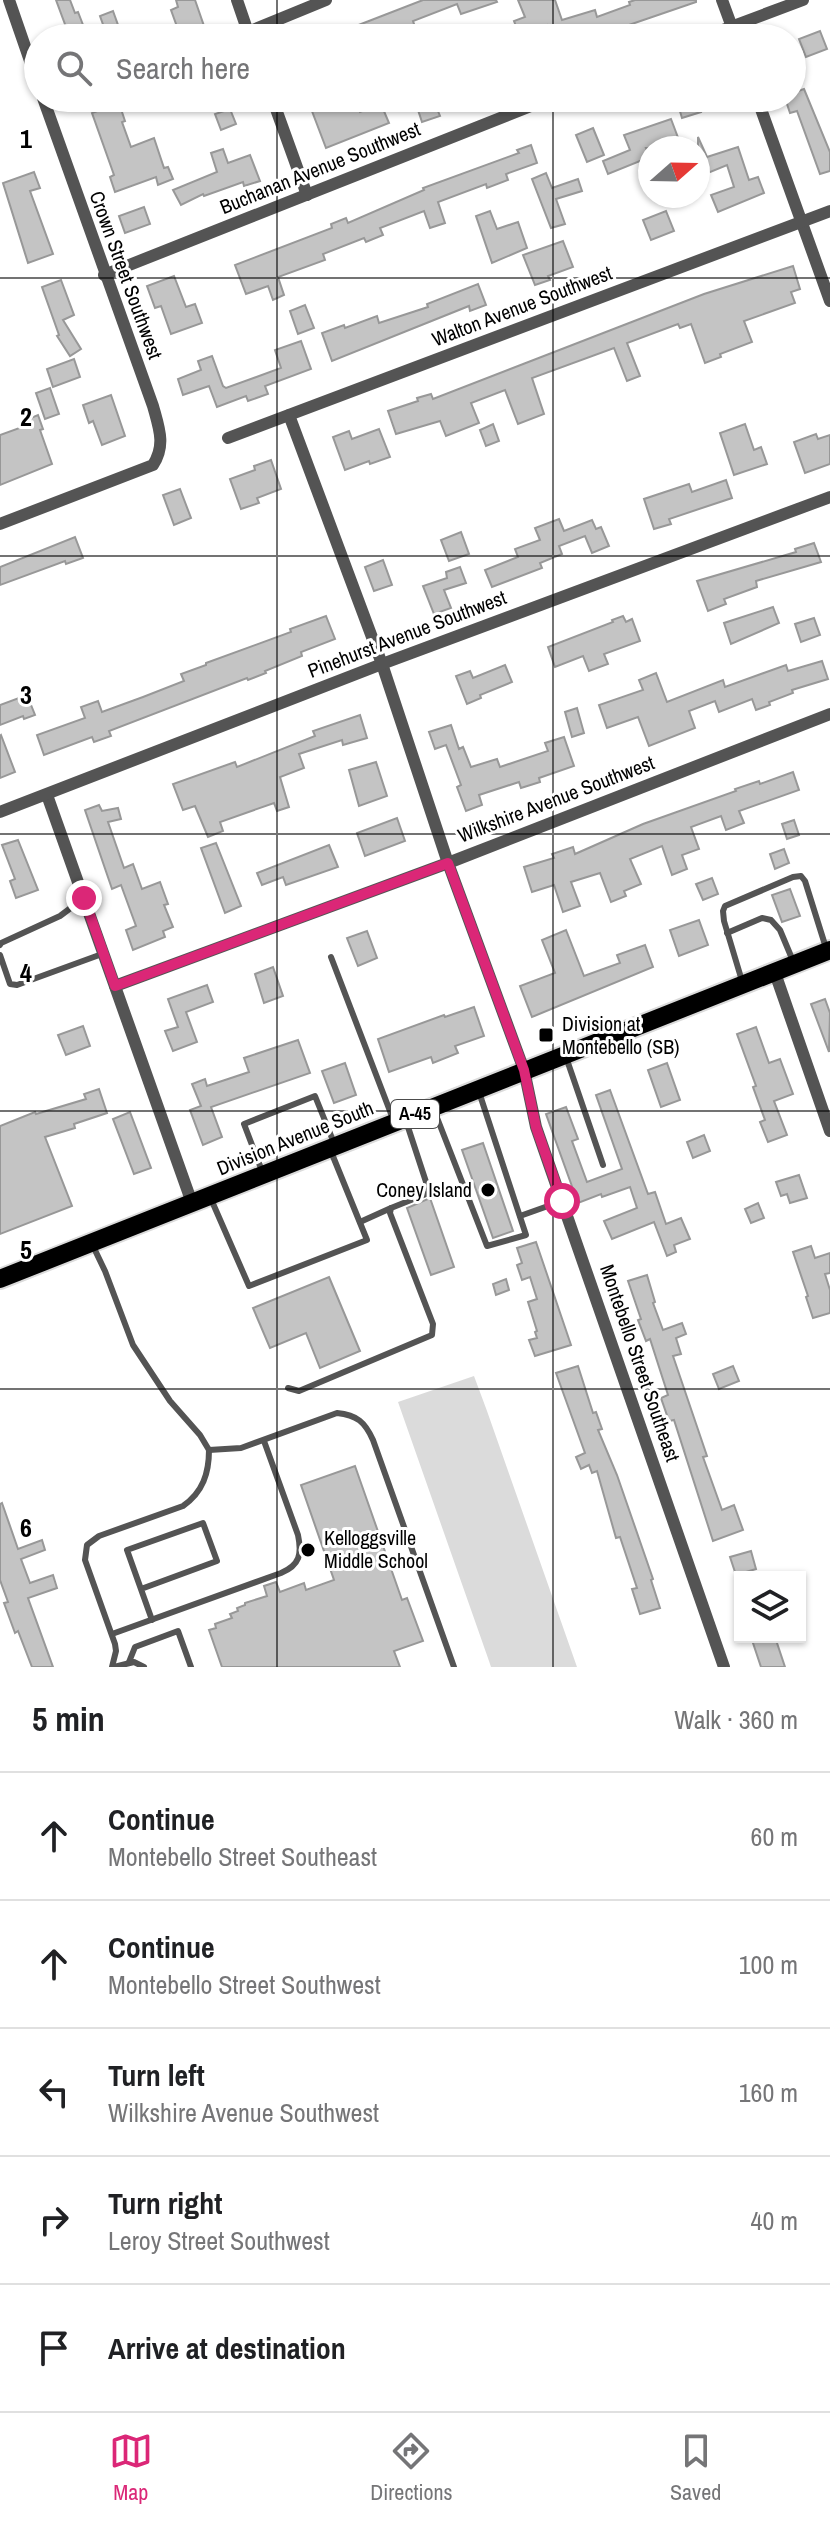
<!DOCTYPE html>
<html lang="en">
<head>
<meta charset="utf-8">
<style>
	:root { --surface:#fff; --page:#f6f6f6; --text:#202124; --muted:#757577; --line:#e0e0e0; --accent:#db2777 }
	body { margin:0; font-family:"Archivo Narrow",sans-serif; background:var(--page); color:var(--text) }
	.controls { position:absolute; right:24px; bottom:24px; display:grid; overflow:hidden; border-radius:0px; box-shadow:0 2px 6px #0004 }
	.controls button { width:72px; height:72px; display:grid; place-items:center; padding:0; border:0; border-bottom:2px solid var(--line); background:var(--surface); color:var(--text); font:40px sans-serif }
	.compass { position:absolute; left:638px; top:136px; width:72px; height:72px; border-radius:50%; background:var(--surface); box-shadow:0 2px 6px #0004; rotate:70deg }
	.stop { position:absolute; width:24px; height:24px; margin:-18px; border:6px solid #db2777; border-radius:50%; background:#fff }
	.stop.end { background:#db2777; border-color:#fff; box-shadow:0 2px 8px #0008 }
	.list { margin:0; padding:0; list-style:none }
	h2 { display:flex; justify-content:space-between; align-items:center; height:104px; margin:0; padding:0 32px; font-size:34px }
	h2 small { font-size:26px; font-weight:400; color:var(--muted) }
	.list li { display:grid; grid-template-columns:52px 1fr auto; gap:24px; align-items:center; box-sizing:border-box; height:128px; padding:0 32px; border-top:2px solid var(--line) }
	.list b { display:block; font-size:30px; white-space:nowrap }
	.list p { margin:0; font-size:26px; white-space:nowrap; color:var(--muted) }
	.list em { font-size:26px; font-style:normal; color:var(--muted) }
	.icon { flex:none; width:44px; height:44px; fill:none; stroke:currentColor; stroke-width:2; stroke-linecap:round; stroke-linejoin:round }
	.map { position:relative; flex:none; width:830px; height:1667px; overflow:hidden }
	.search { position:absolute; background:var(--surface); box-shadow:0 2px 6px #0004; left:24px; right:24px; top:24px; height:88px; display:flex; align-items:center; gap:20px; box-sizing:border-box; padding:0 28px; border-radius:44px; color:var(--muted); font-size:30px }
	.sheet { height:744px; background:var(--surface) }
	nav { display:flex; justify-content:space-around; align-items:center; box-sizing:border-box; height:112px; border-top:2px solid var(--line); background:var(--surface); font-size:22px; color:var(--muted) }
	nav a { display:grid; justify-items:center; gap:4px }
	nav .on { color:var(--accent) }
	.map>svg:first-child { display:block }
</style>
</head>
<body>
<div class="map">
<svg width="830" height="1667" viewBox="0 0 830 1667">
	<rect width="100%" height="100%" fill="#fff"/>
	<path fill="#dbdbdb" d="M474,1376L487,1411L577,1667H491L489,1661L398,1402Z"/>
	<g fill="#c4c4c4" stroke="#989898" stroke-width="2">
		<path d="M56,0H70L75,13L78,12L85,30L69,35Z"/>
		<path d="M176,0H195L204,26L180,35L171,10L178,7Z"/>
		<path d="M423,0H496L497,2L461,14L457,4L413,21L417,33L404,38H325Z"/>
		<path d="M518,0H555L562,20L595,10L597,17L630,5L629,2L635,0H696V2L591,38H583L580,29L552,38L547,25L520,36L514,21L525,17Z"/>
		<path d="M113,11L118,25L105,30L100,16Z"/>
		<path d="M820,31L827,49L806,57L799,39Z"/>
		<path d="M804,89L830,152V171L820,174L797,111L790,113L785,98H792V93Z"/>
		<path d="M307,98H355L360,112L381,104L389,123L326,148Z"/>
		<path d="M414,98H442L446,108L438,111L440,116L422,122Z"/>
		<path d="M676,98H697L701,112L682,118Z"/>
		<path d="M119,103L125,121L122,122L131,147L154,138L164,168L168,167L173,179L158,185L156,177L115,192L110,177L114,175L92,113Z"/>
		<path d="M230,109L236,124L221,130L215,114Z"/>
		<path d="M671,119L680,143L667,148H646L650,157L608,174L603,161L630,150L624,135Z"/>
		<path d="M593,128L604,155L587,162L576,135Z"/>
		<path d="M698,137L707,157L738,147L749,180L758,177L764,193L718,212L711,195L734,187L727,165L698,177Z"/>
		<path d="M531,145L537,163L506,174L508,180L487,188L486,184L438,202L445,223L430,228L424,211L380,228L383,235L366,242L364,238L323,254L325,260L278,277L284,295L273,300L268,286L246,294L235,265L332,228L331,224L346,218L348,223L424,190L423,188L519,153L517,150Z"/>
		<path d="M223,149L228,163L250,155L260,181L244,186L243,182L204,196L203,194L181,205L173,190L217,172L211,153Z"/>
		<path d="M34,172L40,188L30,191L53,254L28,263L3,183Z"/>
		<path d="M546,173L552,188L578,179L582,191L556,199L565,224L551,228L532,179Z"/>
		<path d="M144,207L150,224L125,233L119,216Z"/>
		<path d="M490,211L497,229L518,222L527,248L492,263L476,216Z"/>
		<path d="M666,211L674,231L651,240L643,220Z"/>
		<path d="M563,241L573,267L548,276L550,280L535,285L523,255Z"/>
		<path d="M793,266L800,289L791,292L795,303L744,321L752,342L720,354L721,357L705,363L691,324L680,328L678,324L627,343L640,376L627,381L614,348L532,378L544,414L518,424L505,390L471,403L479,423L446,436L440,421L396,434L388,411L418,401L417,398L431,394L433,399L704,294Z"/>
		<path d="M174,276L186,307L195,304L202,323L171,334L161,306L155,308L147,286Z"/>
		<path d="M61,280L74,315L63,320L81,349L70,356L57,336L59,335L42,287Z"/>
		<path d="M478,284L486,305L470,311L469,306L332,361L322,333L344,325L345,328L377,316L379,323L428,307L427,304Z"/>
		<path d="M305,305L314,328L298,334L290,311Z"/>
		<path d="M301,341L311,369L265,386L268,394L248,401L246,396L217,407L209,386L183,395L178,379L201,370L198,361L212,356L223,386L226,388L281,368L275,350Z"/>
		<path d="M74,359L80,377L53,387L47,369Z"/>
		<path d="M50,388L59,414L45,419L36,393Z"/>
		<path d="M111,395L125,436L102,445L93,421L89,423L83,405Z"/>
		<path d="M38,415L43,429L40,430L52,464L0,485V435L28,425L26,420Z"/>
		<path d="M493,424L499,441L486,446L480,430Z"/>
		<path d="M745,424L754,450L761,447L767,464L734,475L720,433Z"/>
		<path d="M379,429L390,457L370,464L369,461L345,470L333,437L349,431L352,439Z"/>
		<path d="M816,434L818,439L830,435V464L805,473L794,442Z"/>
		<path d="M271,460L281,489L257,498L259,503L241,509L230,479L255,470L254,466Z"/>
		<path d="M726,480L732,498L669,519L671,524L654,529L644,499L689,484L692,492Z"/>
		<path d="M180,489L191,518L174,525L163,495Z"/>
		<path d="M559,519L564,531L592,520L596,529L601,527L609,546L592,553L585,536L559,546L562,554L540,563L542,568L492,587L485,570L518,557L515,549L540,540L535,528Z"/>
		<path d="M461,532L469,554L449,561L441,540Z"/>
		<path d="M75,537L83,558L66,564L65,561L0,585V567Z"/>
		<path d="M814,543L821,562L756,581L757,587L724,599L726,604L708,611L697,581L796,552L795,549Z"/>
		<path d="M383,560L392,585L374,591L365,567Z"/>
		<path d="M460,567L466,583L444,590L451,608L434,614L423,586L447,578L446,572Z"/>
		<path d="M773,607L779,623L731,644L724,623Z"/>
		<path d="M326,616L335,639L301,652L302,656L265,671L266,673L248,680L247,678L109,731L111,736L94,742L92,737L44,755L37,735L85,718L81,707L98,701L102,712L143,697L184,681L181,674L206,665V663L291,632L290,629Z"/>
		<path d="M623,616L626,622L632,619L640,641L604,654L608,664L589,671L583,656L555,667L548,647L613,622L612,620Z"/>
		<path d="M814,618L820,635L801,642L795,624Z"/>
		<path d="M822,661L828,679L792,690L793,693L769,702L770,705L756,710L752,699L719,712L715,701L689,711L695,728L649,746L638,717L607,728L599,705L643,690L639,680L656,673L667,702L723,680L725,687L786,665L788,671Z"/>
		<path d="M505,665L512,682L480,695L481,698L467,704L456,676L470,671L473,678Z"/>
		<path d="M27,695L35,715L24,719L23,716L0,725V705Z"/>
		<path d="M577,708L584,733L572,737L565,712Z"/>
		<path d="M360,715L367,738L343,745L342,740L299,754L304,768L280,777L289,807L277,811L274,803L220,822L223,831L208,837L195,806L183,810L173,784L235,762L237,767L315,736L313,731Z"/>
		<path d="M451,725L459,749L463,747L471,767L497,759L500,767L548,751L545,743L564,737L574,766L539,778L540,782L521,788L519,782L479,795L482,805L466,811L457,787L461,785L446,745L435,749L429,732Z"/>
		<path d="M1,735L15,772L0,778V736Z"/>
		<path d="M376,762L387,796L359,806L349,770Z"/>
		<path d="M793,772L799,790L739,811L744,823L726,830L721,816L691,827L699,849L682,855L687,869L672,875L662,846L630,859L641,884L624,891L626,896L611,902L600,873L571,882L580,906L563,912L554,885L532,892L524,867L554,858L552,854L573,847L575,854L643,824L736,791L735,789L759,781L760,784Z"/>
		<path d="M99,805L102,811L118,808L121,819L108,822L124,868L133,864L142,889L160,882L168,904L164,905L173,927L163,931L165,937L133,950L126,930L136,926L121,885L112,889L85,810Z"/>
		<path d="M397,818L405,841L365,856L357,833Z"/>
		<path d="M794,820L799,835L787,839L782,824Z"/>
		<path d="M18,840L38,890L16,898L10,881L15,879L2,845Z"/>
		<path d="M216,843L241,906L225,913L201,848Z"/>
		<path d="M329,845L338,867L286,885L283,877L262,885L257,873Z"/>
		<path d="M784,849L789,863L775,869L770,854Z"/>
		<path d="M712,878L718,894L703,900L696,884Z"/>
		<path d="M790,889L800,916L782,922L772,895Z"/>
		<path d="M699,920L708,945L679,956L670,930Z"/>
		<path d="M566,930L584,976L620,963L617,955L645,945L653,967L532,1017L520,986L555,973L542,940Z"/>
		<path d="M367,931L377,958L358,966L347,938Z"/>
		<path d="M273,967L283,996L264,1003L255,974Z"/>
		<path d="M207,985L213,1002L186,1012L197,1042L173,1051L165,1031L178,1027L168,999Z"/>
		<path d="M825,999L830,1013L829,1052L811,1004Z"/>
		<path d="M474,1007L484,1036L455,1046L458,1053L433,1063L431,1057L389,1072L378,1039L444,1015L445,1017Z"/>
		<path d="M83,1026L90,1046L66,1055L58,1035Z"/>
		<path d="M756,1027L769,1063L780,1059L793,1094L774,1101L787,1135L768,1142L760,1122L765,1120L753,1087L756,1086L737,1034Z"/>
		<path d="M298,1040L310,1073L211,1107L222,1137L203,1145L190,1110L201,1106L192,1084L205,1079L207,1086L249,1072L244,1058Z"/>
		<path d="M345,1063L356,1095L334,1103L322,1071Z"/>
		<path d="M667,1063L680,1100L661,1107L648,1070Z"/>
		<path d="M99,1089L107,1113L74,1124L75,1128L45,1137L72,1206L0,1234V1126L35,1112L36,1114L86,1099L84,1094Z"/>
		<path d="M610,1090L648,1194L655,1192L666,1224L681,1218L690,1239L674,1245L676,1252L667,1256L654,1222L612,1239L604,1221L637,1208L630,1187L602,1197L601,1194L578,1203L546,1114L566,1107L578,1139L572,1141L587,1182L622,1169L596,1095Z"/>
		<path d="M130,1112L151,1168L134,1174L113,1119Z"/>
		<path d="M704,1135L710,1151L693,1158L687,1142Z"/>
		<path d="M483,1143L513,1231L493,1238L462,1150Z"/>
		<path d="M799,1175L807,1198L790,1203L787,1194L781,1196L776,1182Z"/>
		<path d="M430,1198L454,1267L431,1275L407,1208Z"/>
		<path d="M758,1203L764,1218L751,1223L745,1209Z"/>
		<path d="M536,1242L571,1345L535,1356L529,1340L537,1338L535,1332L537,1331L528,1302L537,1299L530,1277L522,1280L517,1265L522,1263L517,1248Z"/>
		<path d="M811,1246L815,1258L830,1253V1273L825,1274L830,1290V1313L813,1318L806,1297L808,1296L793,1252Z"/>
		<path d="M647,1275L655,1302L653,1303L663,1330L682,1323L686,1334L676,1338L681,1354L673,1356L707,1456L703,1457L722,1510L734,1505L743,1530L713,1541L674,1420L669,1421L661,1398L668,1395L650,1339L646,1341L638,1320L641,1319L628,1281Z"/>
		<path d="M329,1277L360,1351L320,1368L306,1333L270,1348L253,1308Z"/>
		<path d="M506,1279L509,1290L496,1295L493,1284Z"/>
		<path d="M578,1366L593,1413L596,1412L602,1429L598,1430L617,1475L653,1579L651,1580L660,1608L640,1614L632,1589L637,1588L620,1537L616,1538L597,1471L592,1473L589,1465L581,1469L576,1457L585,1453L556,1373Z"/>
		<path d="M733,1366L739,1381L719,1389L713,1374Z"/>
		<path d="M355,1466L402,1600L407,1598L423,1641L394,1651L400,1667H222L209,1630L216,1628L215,1624L232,1618L230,1614L238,1611L237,1608L245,1605V1603L267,1596L264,1586L276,1582L280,1592L304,1583L306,1590L334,1580L301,1485Z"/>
		<path d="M2,1503L18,1549L42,1540L45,1550L21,1559L30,1583L53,1575L57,1588L28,1598L53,1667H32L18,1631L15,1633L4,1603L8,1602L0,1580V1504Z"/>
		<path d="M751,1551L756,1569L736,1575L730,1557Z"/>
		<path d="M751,1637H775L785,1667H761Z"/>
	</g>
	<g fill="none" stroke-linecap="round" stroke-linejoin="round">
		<defs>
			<path id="primary" d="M0,1279L830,950"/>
		</defs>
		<use href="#primary" stroke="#dbdbdb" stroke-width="22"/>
		<g stroke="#545454" stroke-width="6">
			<path d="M727,933L762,918L771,920L780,930L793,961"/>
			<path d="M0,945L1,943L60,916L84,898"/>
			<path d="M0,955L10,984L17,985L102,954"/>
			<path d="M331,957L393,1119"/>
			<path d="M742,981L724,921L723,911L725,906L793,877L801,876L805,881L826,948"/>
			<path d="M566,1057L603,1165"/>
			<path d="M434,1110L487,1246L526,1235L479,1092"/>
			<path d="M262,1171L244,1124L315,1096L334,1143"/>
			<path d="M211,1199L249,1286L367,1240L330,1149"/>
			<path d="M520,1216L562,1201"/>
			<path d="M360,1222L391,1208"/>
			<path d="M93,1246L105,1271L133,1345L170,1401L200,1435L209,1450L241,1448L337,1413C357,1415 365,1422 373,1440L454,1667"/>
			<path d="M288,1388L299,1391L432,1335L433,1324L390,1213L391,1208L426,1194L429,1191L406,1121"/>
			<path d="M141,1589L217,1561L203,1523L127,1550L152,1620"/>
			<path d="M112,1634L281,1573C300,1565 302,1554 298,1535L264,1441"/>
			<path d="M129,1662L135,1647L178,1631L191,1667"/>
			<path d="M112,1667L116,1651L115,1644L85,1560L87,1545L99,1536L183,1506C203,1492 209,1473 209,1450"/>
			<path d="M114,1667L134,1662L144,1667"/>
		</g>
		<g stroke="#545454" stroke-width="12">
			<path d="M9,0L38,84"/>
			<path d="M237,0L250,38"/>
			<path d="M722,0L736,38"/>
			<path d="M248,32L326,0"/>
			<path d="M701,38L803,0"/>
			<path d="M272,98L307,195"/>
			<path d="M757,98L830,301"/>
			<path d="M104,275L551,98"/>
			<path d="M289,415L382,664L448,863L524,1070L536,1127L724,1667"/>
			<path d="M228,438L830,211"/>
			<path d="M0,524L153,465C166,445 159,428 153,406L43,98"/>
			<path d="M47,795L192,1203"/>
			<path d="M0,812L382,664L830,497"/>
			<path d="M775,973L830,1131"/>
			<path d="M115,986L448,863L830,714"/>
		</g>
		<use href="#primary" stroke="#000" stroke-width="18"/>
	</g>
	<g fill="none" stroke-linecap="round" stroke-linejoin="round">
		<path stroke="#db2777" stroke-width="10" d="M84,898L115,986L448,863L524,1070L536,1127L562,1201"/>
	</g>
	<path fill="none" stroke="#000" stroke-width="2" stroke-opacity="0.55" d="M277,0V38M553,0V38M277,98V1667M553,98V1667M0,278H830M0,556H830M0,834H830M0,1111H830M0,1389H830"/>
	<g fill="#000" stroke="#fff" stroke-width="3">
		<rect x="538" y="1027" width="16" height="16" rx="4"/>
		<circle cx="488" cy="1190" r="8"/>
		<circle cx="308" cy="1550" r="8"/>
	</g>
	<g text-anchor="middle" stroke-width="6" stroke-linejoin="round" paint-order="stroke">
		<rect fill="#fff" stroke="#4c4c4c" stroke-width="2" x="391" y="1100" width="48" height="28" rx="6"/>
		<g font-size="18" font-weight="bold" fill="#000">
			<text x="415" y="1120">A-45</text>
		</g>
		<g font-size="20" fill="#000" stroke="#fff">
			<text transform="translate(320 168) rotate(-22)" y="7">Buchanan Avenue Southwest</text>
			<text transform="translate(126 275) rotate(70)" y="7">Crown Street Southwest</text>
			<text transform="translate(522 306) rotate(-21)" y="7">Walton Avenue Southwest</text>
			<text transform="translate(407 634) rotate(-21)" y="7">Pinehurst Avenue Southwest</text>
			<text transform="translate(556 799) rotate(-21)" y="7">Wilkshire Avenue Southwest</text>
			<text transform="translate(295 1138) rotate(-22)" y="7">Division Avenue South</text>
			<text transform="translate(640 1363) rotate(71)" y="7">Montebello Street Southeast</text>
		</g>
		<g font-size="20" fill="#000" stroke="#fff" text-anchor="start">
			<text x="562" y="1031">Division at<tspan x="562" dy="23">Montebello (SB)</tspan></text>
			<text x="472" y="1197" text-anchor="end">Coney Island</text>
			<text x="324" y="1545">Kelloggsville<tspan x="324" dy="23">Middle School</tspan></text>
		</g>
	</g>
	<g font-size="26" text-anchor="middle" font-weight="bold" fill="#000" stroke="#fff" stroke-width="6" stroke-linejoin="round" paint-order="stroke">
		<text x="26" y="148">1</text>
		<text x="26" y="426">2</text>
		<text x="26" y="704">3</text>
		<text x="26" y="982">4</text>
		<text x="26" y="1259">5</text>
		<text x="26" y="1537">6</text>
	</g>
</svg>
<div class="controls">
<button><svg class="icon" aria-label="layers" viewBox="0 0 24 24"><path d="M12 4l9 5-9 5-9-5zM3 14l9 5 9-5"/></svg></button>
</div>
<svg class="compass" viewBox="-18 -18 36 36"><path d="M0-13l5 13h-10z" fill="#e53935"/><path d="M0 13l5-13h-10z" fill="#757577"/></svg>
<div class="stop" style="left:562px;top:1201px"></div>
<div class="stop end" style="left:84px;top:898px"></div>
<div class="search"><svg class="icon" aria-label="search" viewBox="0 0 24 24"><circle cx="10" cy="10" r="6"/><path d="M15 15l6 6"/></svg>Search here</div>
</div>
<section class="sheet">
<h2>5 min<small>Walk · 360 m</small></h2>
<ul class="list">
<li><svg class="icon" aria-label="ahead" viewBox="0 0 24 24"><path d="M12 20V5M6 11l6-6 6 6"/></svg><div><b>Continue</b><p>Montebello Street Southeast</p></div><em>60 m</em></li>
<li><svg class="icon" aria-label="ahead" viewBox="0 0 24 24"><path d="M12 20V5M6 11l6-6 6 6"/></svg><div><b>Continue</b><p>Montebello Street Southwest</p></div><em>100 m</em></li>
<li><svg class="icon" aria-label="left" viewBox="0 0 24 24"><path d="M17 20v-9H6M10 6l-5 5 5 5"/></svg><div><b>Turn left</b><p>Wilkshire Avenue Southwest</p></div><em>160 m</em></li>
<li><svg class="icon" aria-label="right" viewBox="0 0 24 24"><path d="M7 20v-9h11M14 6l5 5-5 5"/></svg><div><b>Turn right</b><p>Leroy Street Southwest</p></div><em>40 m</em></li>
<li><svg class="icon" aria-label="arrive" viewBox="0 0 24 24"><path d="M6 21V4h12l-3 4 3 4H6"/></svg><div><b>Arrive at destination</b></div></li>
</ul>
</section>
<nav>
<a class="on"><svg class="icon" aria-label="map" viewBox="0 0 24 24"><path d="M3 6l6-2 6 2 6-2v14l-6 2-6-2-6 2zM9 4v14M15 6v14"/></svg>Map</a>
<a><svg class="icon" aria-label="directions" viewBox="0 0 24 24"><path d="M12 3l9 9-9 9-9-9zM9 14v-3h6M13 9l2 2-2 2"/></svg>Directions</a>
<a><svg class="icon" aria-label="saved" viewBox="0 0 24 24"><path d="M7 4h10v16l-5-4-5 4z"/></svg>Saved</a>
</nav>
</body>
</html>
